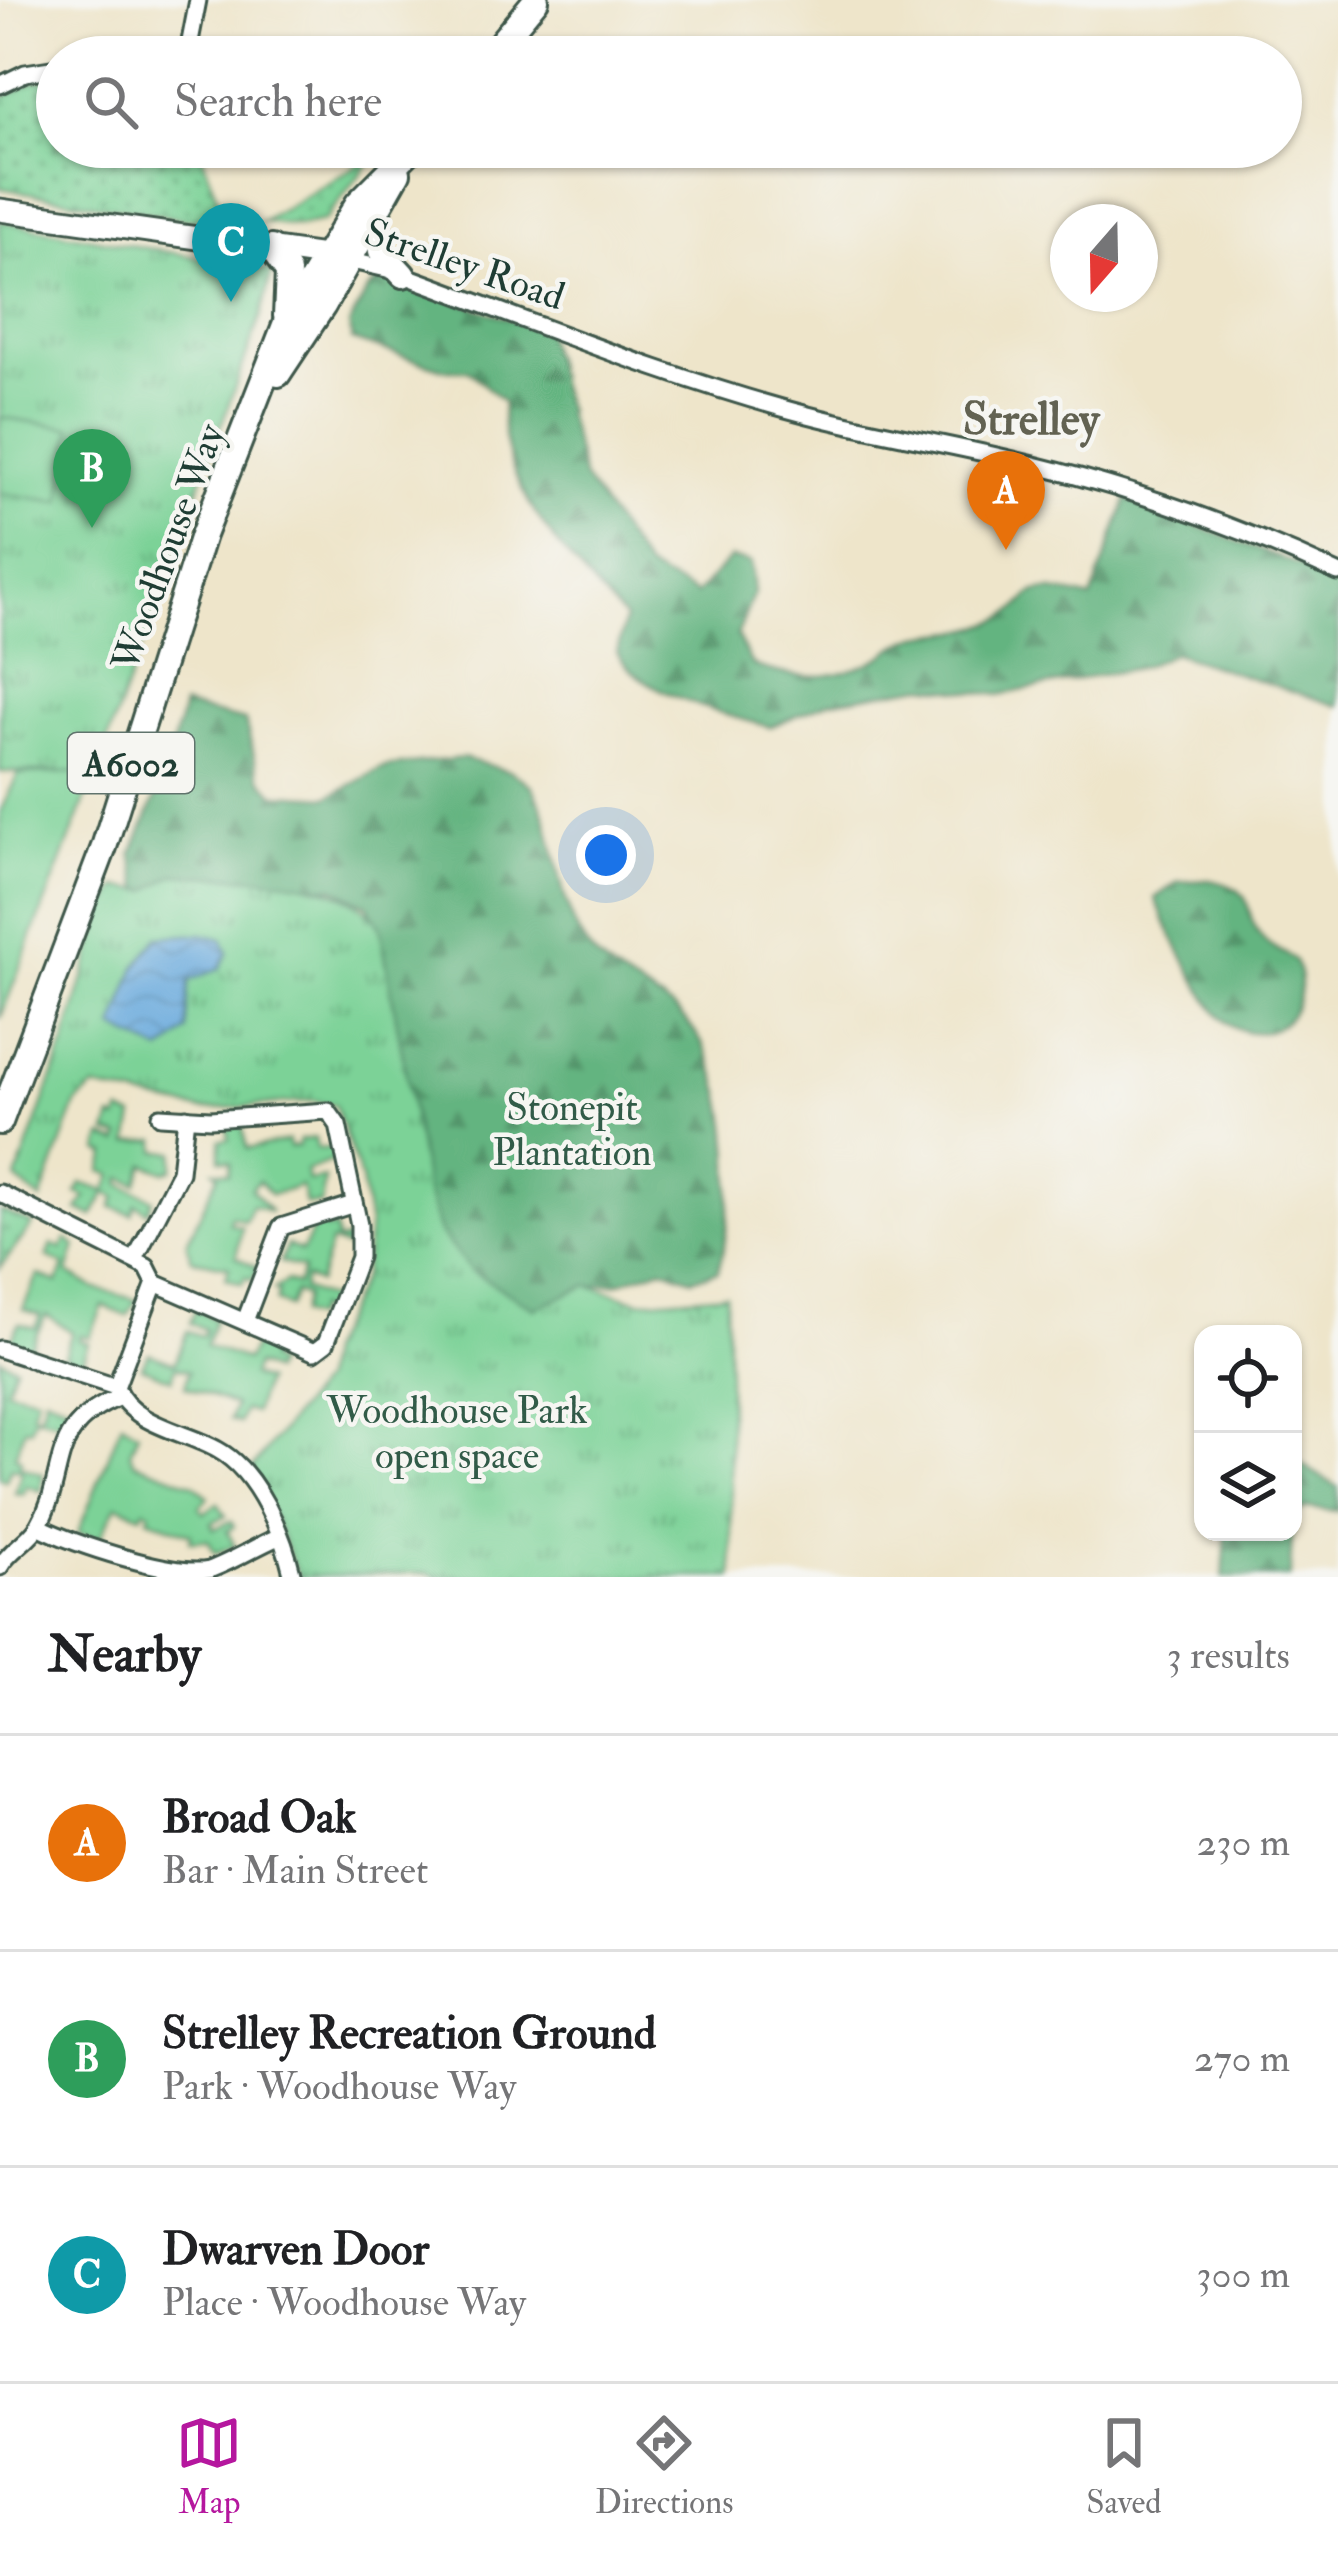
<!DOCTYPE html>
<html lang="en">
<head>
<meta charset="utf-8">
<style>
	:root { --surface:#fff; --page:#f2f2f2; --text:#202124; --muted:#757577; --line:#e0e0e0; --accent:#b5179e }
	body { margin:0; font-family:"IM FELL Double Pica",serif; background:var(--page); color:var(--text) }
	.controls { position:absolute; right:36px; bottom:36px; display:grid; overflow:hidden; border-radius:24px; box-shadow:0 3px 9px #0004 }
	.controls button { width:108px; height:108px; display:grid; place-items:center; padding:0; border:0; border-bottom:3px solid var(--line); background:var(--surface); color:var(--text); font:60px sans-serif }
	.compass { position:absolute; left:1050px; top:204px; width:108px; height:108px; border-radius:50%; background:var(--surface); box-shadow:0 3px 9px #0004; rotate:200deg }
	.you { position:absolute; left:606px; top:855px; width:42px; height:42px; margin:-30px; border:9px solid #fff; border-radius:50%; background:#1a73e8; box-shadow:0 0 0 18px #1a73e833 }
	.badge { display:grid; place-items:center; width:78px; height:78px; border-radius:50%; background:var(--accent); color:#fff; font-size:39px; font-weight:700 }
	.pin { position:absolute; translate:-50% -99px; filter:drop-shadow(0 3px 6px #0008) }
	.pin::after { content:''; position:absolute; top:63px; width:42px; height:36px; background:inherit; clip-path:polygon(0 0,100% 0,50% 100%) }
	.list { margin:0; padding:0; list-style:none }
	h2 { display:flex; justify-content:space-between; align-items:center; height:156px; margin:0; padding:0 48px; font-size:51px }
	h2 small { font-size:39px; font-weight:400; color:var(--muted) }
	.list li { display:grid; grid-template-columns:78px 1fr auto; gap:36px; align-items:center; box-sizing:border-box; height:216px; padding:0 48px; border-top:3px solid var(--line) }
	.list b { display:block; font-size:45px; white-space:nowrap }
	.list p { margin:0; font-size:39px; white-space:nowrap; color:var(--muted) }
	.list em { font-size:39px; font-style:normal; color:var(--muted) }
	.icon { flex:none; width:66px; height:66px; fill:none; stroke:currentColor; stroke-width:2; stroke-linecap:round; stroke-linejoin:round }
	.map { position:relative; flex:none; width:1338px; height:1577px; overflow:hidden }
	.search { position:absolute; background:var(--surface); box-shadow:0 3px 9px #0004; left:36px; right:36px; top:36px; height:132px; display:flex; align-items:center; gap:30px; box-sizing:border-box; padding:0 42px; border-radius:66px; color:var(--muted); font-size:45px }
	.sheet { height:804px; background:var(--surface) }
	nav { display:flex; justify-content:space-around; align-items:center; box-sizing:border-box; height:168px; border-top:3px solid var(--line); background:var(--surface); font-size:33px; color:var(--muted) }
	nav a { display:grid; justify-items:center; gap:6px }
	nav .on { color:var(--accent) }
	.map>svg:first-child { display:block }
</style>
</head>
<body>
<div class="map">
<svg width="1338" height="1577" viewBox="0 0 1338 1577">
	<defs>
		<pattern id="grass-dots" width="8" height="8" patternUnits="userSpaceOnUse" patternTransform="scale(3)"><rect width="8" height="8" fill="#7bd297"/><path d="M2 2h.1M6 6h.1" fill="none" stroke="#64ac7c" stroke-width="1.8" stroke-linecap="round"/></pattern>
		<pattern id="forest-firs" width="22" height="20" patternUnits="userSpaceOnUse" patternTransform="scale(3)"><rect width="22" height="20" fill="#64b480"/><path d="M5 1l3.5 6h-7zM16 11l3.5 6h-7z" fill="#52946a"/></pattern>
		<pattern id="park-tufts" width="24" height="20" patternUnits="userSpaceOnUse" patternTransform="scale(3)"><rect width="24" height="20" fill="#7bd297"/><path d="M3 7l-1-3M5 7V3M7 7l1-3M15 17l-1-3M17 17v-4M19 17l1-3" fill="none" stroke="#64ac7c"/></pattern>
		<pattern id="water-waves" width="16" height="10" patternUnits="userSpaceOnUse" patternTransform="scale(3)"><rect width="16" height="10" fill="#6aaadd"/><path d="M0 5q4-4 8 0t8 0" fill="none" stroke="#578cb4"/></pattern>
	</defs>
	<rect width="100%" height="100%" fill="#f6f6f2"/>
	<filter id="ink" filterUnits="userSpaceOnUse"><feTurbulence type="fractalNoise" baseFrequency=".00833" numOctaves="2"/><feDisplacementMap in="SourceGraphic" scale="24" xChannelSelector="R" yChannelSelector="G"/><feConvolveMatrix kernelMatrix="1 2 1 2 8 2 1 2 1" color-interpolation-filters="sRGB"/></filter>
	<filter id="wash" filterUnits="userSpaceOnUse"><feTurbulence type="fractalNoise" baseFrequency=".004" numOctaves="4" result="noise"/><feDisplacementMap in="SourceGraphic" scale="48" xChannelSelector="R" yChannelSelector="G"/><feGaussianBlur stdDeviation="2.7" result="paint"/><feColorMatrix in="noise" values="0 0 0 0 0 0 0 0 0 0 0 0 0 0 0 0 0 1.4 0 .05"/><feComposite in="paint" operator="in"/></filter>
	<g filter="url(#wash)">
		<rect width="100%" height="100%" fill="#eee5ca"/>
		<g fill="url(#grass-dots)" stroke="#4d8866" stroke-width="3">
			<path d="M57,79V147H199L225,220L183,219L0,188V99L35,81Z"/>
			<path d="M376,154L324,221L299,226L262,222Z"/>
			<path d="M0,1211L33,1224L0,1268Z"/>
		</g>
		<g fill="url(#forest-firs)" stroke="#42785a" stroke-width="3">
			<path d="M384,275L545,332L583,477L647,569L696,594L730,558L751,563L754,593L737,636L752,665C793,679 827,682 869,663C886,655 901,640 919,636C944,631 967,633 992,623C1048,600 1009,578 1091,599L1127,499L1338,580V706L1174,653L1142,667L999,695L924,686L828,702L770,727C727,715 637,693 617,652L625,619C571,561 495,488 503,402L468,370H447L352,340L349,325L367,291Z"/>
			<path d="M183,706L245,721L260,778L275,794L328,797L384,767L463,758L512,772L532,786C557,830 555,888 579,934C599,972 638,984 671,1007C739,1058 739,1196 718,1271L692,1279L662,1268L615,1284L588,1286L534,1308L470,1270L440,1233L426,1189L380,927L367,905L334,888L176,874L148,891L139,887L132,854L164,777Z"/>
			<path d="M1209,880C1262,890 1238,908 1263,939C1272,950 1285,951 1295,961C1315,1007 1271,1054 1226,1022C1208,1008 1164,922 1155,898L1178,882Z"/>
			<path d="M1293,1459L1338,1487V1511L1307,1508L1293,1514L1290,1577H1223L1226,1532H1293Z"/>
		</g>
		<g fill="url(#park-tufts)" stroke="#4d8866" stroke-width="3">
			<path d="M0,221L272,271L261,315L96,772H0Z"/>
			<path d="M175,874C237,880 347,870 380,927L426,1189L440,1233L470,1270L534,1308L588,1285L639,1301L726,1294L733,1577H438L428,1573L299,1577L252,1468L321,1381L326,1353L363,1276L369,1226L361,1180L335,1105L312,1101L202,1110L94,1088L76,1104L41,1200L16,1179L65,1044L103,912L118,887L148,891Z"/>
		</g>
		<g fill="#7bd297" stroke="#4d8866" stroke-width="3">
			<path d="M0,417L72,428L61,502L0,493Z"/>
			<path d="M96,772L0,1019V812L18,774Z"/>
			<path d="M121,1112L134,1117L129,1143L157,1140V1151L175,1152L173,1169L165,1172L145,1164L137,1184L122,1178L121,1184L153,1199L148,1212L136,1204L132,1214L112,1207L116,1197L106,1193L93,1216L78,1210L86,1197L77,1193L81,1183L106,1191L113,1175L102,1171L107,1154L99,1151L103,1137L119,1143L121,1137L107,1133L112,1118L118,1120Z"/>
			<path d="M242,1124L247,1149L288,1141L289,1147L299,1146V1140L315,1138L317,1149L338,1147L339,1158L306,1171L308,1181L325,1178L321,1204H305L301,1186L271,1195L259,1181L251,1189L271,1212L252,1205L245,1221L231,1216L229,1223L242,1227L236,1257L258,1268L252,1281L245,1277L242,1284L226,1278L229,1267L191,1259L187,1242L218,1175L214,1170L229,1173L231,1162L220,1159V1140L229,1139L227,1125Z"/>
			<path d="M324,1219L326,1229L335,1228L337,1241L348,1240V1248L331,1242L318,1283L305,1278L302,1289L335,1301L329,1315L317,1308L313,1318L300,1314L305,1296L295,1292L289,1307L276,1302L279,1292L274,1290L287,1281L297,1285L303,1269L280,1262L287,1245L302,1251L315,1225Z"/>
			<path d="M66,1239L76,1246L68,1273L96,1289L137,1300L127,1316L103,1306L90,1337L80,1335L79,1340L88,1343L81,1364L64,1355L72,1332L46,1315L30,1347L9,1344L19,1323L35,1328L40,1315L23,1309L38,1275L58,1283L64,1265L47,1257L52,1245L62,1249Z"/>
			<path d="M196,1309L215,1320L205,1346L246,1360L258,1339L277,1347L268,1360L275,1364L272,1372L255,1365L251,1376L265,1381L254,1413L244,1410L239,1423L230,1420L235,1405L185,1386L189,1371L176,1367L172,1379L141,1367L149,1353L175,1363L187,1331L203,1336L205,1329L190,1323Z"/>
			<path d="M0,1358L15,1366L6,1389L37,1396L32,1413L40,1415L45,1396L73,1407L65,1422L35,1416L30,1429L25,1427L15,1456L21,1459L20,1466L43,1474L41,1491L26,1486L24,1494L15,1493L22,1471L11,1467L6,1480L0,1478Z"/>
			<path d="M122,1422L138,1432L130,1453L134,1462L194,1484L209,1497L199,1507L204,1513L218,1503L226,1516L211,1523L214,1529L231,1521L234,1527L227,1531L235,1546L215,1553L208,1540L190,1541L191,1534L148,1518L150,1512L144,1509L141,1515L117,1505L100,1538L78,1533Z"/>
		</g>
		<path fill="url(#water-waves)" stroke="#447488" stroke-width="3" d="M202,934L222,939L228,952L220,968L189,981L187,1031L162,1052L114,1028L136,967L158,937Z"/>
	</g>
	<g filter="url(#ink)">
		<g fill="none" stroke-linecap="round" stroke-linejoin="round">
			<defs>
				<g id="minor">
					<path d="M187,57L198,0"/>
					<path d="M0,85L25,73L57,68"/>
					<path d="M347,260L387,269C526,319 665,378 808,415C881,434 957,445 1030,464C1136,490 1240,527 1338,573"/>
					<path d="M0,1193L147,1267L155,1283L116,1387C132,1426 185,1431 218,1450C258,1472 283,1534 293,1577"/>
					<path d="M136,1257L180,1172L186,1117"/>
					<path d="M155,1283L314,1352L326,1343L359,1257V1225L338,1125L328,1111L210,1119L160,1116"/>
					<path d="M245,1321L281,1227L354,1204"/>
					<path d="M0,1349L116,1387"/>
					<path d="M38,1526C74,1544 172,1577 209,1570C233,1561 255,1547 278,1537"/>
					<path d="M0,1567C9,1550 28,1542 38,1526C69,1474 44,1427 120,1397"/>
				</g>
				<path id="secondary" d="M0,210L338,258"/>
				<g id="primary">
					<path d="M489,57L536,0"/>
					<path d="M376,215L381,251L403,275"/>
					<path d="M271,248L288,272L286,316"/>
					<path d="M278,374L323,306L398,173"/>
					<path d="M0,1122L104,847L203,535L285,325L358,203L414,147"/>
				</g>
			</defs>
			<use href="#minor" stroke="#3e564a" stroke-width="21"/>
			<use href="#secondary" stroke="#3e564a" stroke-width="27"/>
			<use href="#primary" stroke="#3e564a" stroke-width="30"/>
			<use href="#minor" stroke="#fff" stroke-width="15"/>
			<use href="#secondary" stroke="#fff" stroke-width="21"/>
			<use href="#primary" stroke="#fff" stroke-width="24"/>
		</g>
	</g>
	<g text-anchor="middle" stroke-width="9" stroke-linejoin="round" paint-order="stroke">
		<rect fill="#f6f6f2" stroke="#60746d" stroke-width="3" x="68" y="733" width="126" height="60" rx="9"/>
		<g font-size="36" font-weight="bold" fill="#1f3d34">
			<text x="131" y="776">A6002</text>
		</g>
		<g font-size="39" fill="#1f3d34" stroke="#f6f6f2">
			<text transform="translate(465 263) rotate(19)" y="14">Strelley Road</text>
			<text transform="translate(167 547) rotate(-70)" y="14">Woodhouse Way</text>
		</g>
		<g font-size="39" fill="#315b48" stroke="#f6f6f2">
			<text x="572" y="1120">Stonepit<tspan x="572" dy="45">Plantation</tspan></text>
			<text x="457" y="1423">Woodhouse Park<tspan x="457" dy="45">open space</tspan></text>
		</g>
		<g font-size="45" font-weight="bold" fill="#626252" stroke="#f6f6f2">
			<text x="1031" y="434">Strelley</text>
		</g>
	</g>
</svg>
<div class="controls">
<button><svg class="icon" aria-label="locate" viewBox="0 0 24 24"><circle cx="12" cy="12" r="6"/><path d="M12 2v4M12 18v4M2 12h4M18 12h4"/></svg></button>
<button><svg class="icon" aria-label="layers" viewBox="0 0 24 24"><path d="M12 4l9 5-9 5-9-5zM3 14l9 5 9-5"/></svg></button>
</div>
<svg class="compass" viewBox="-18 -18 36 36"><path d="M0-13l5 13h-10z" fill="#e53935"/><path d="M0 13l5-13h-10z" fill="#757577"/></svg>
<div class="you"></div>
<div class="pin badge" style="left:1006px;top:550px;background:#e8710a">A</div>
<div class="pin badge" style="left:92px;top:528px;background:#2e9e5b">B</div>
<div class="pin badge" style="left:231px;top:302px;background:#0f9aa8">C</div>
<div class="search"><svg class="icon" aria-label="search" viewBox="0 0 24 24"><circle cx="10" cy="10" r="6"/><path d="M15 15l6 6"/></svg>Search here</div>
</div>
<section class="sheet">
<h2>Nearby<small>3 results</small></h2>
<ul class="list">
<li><span class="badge" style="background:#e8710a">A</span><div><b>Broad Oak</b><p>Bar · Main Street</p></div><em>230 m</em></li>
<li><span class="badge" style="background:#2e9e5b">B</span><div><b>Strelley Recreation Ground</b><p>Park · Woodhouse Way</p></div><em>270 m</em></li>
<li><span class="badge" style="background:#0f9aa8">C</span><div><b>Dwarven Door</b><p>Place · Woodhouse Way</p></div><em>300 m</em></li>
</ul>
</section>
<nav>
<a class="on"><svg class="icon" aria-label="map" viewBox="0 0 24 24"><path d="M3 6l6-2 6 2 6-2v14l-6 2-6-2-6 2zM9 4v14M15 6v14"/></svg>Map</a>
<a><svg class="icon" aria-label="directions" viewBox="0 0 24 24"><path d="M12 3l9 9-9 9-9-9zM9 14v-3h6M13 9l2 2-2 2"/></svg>Directions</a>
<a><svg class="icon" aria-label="saved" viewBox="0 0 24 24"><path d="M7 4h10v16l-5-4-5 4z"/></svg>Saved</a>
</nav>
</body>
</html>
